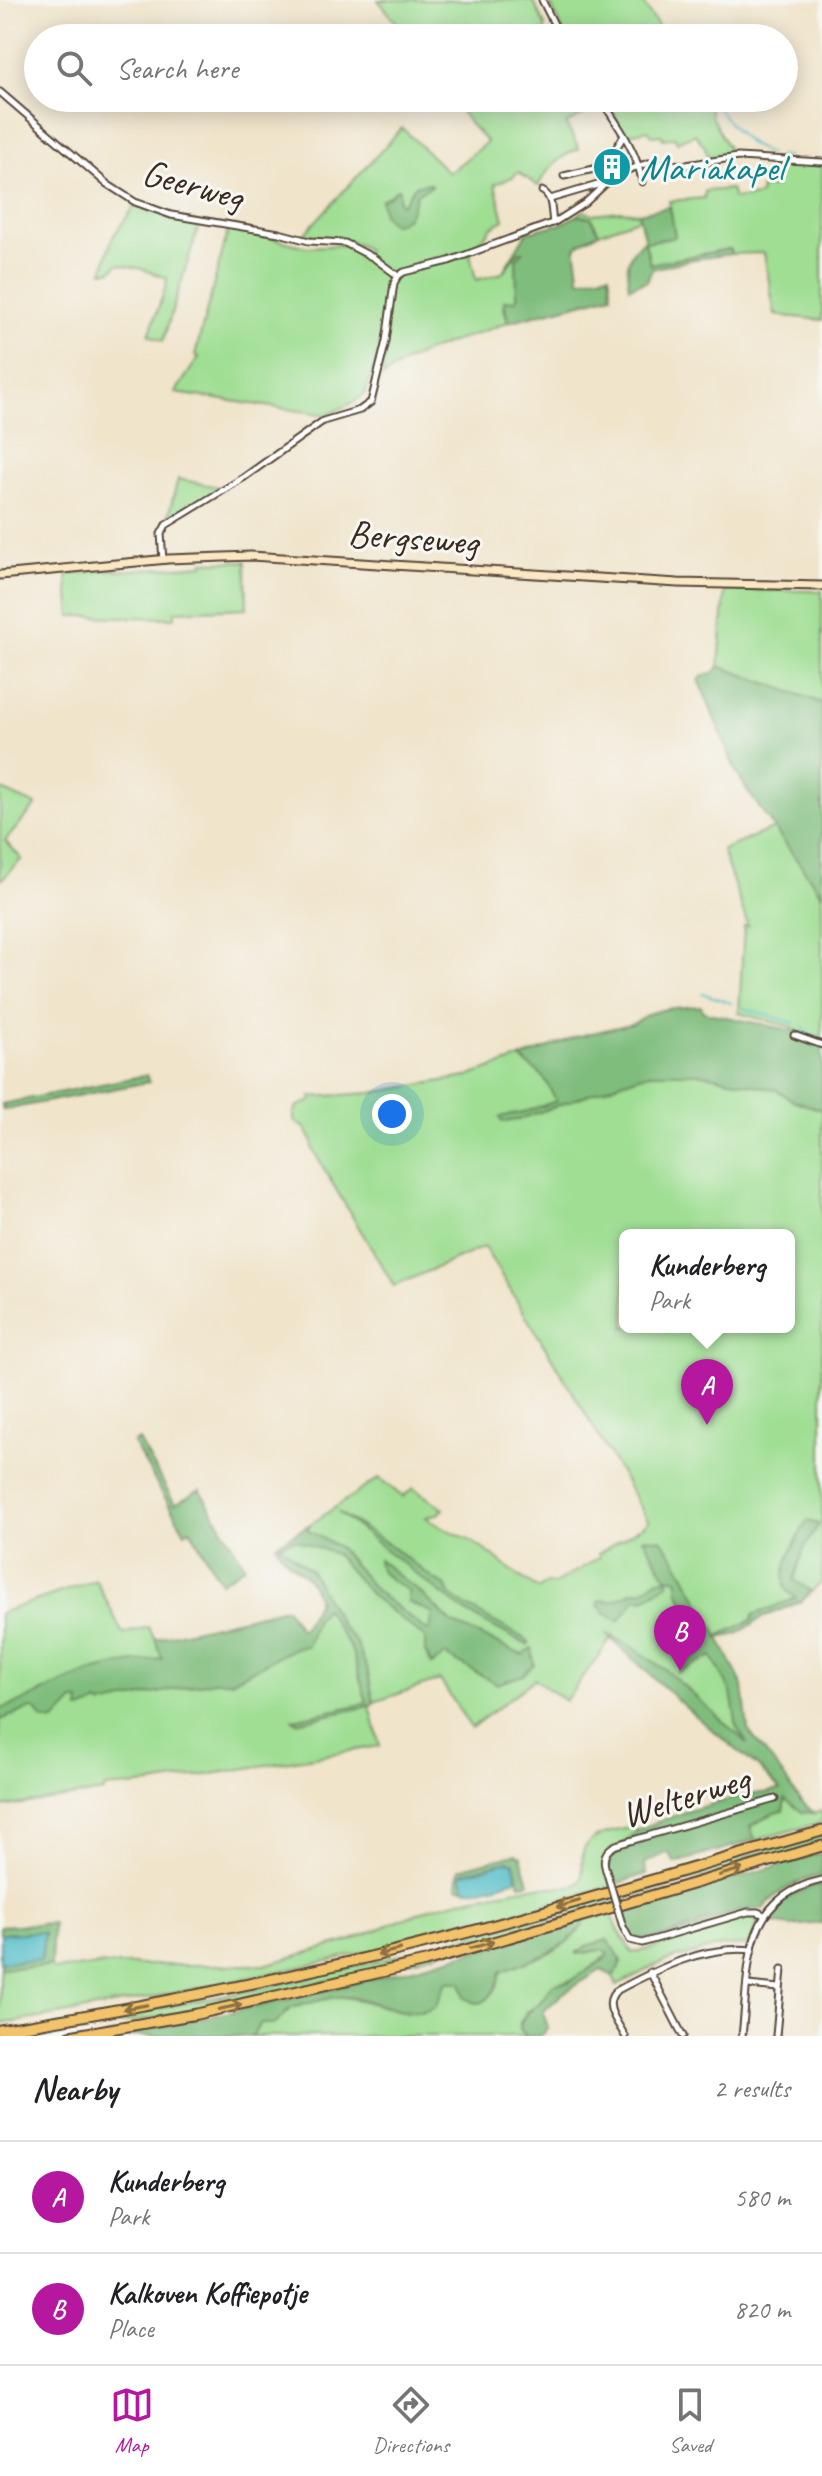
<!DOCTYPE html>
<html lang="en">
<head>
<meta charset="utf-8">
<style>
	:root { --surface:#fff; --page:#f2f2f2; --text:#202124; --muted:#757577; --line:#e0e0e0; --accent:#b5179e }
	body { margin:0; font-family:Caveat,sans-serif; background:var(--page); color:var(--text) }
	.you { position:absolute; left:392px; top:1114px; width:28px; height:28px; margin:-20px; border:6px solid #fff; border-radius:50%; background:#1a73e8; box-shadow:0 0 0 12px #1a73e833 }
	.badge { display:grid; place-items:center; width:52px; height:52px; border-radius:50%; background:var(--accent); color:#fff; font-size:26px; font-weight:700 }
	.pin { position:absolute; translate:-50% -66px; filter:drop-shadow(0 2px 4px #0008) }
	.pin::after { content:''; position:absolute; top:42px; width:28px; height:24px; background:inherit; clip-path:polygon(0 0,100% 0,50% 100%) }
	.popup { position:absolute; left:619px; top:1229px; width:176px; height:104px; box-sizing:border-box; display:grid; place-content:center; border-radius:12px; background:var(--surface); filter:drop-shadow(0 2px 6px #0005); font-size:26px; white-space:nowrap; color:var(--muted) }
	.popup b { font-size:30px; color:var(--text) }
	.popup::after { content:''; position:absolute; left:50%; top:100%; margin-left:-16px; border:16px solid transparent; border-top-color:var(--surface) }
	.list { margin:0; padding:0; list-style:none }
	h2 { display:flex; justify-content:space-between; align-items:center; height:104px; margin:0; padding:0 32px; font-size:34px }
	h2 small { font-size:26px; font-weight:400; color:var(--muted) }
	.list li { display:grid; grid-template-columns:52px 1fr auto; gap:24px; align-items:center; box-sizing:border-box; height:112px; padding:0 32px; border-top:2px solid var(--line) }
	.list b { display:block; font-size:30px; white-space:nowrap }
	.list p { margin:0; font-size:26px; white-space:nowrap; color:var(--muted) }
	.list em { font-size:26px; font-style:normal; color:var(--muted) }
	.icon { flex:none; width:44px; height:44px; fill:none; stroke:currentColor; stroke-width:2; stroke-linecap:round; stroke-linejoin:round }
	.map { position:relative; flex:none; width:822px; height:2036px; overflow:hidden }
	.search { position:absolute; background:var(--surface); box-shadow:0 4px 20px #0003; left:24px; right:24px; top:24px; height:88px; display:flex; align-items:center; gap:20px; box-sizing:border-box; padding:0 28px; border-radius:44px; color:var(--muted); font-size:30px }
	.sheet { height:328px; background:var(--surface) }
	nav { display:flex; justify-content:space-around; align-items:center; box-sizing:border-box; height:112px; border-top:2px solid var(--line); background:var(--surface); font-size:22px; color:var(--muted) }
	nav a { display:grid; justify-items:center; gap:4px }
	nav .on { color:var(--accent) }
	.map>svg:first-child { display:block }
</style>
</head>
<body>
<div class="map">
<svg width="822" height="2036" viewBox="0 0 822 2036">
	<rect width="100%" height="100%" fill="#f6f6f2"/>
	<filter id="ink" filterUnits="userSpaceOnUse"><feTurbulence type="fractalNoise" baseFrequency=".0125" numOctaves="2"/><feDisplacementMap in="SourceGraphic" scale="16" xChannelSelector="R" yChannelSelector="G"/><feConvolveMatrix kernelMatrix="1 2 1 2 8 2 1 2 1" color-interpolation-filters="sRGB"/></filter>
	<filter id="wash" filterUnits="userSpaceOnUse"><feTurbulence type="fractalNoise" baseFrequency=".006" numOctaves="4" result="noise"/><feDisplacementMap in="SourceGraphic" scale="32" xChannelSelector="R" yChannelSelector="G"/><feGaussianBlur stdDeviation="1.8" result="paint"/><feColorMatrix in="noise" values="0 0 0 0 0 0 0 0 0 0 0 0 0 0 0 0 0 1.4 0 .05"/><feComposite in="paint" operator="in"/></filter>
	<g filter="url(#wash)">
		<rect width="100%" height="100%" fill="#f0e4ca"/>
		<g fill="#9fde93" stroke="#6d8458" stroke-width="2" fill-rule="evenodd">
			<path d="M378,0H533L545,26V38H409Z"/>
			<path d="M548,0H641L666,38H567Z"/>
			<path d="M452,98H591L597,107L566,124L579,149C559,156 548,168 538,186L518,172L513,177L495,184L504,220L492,227L470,254L476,280L502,273L518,252L525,251L516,259L518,297L515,301L506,300L503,305L508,322C467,339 417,349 383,377L387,328L365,394L356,401L328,415L175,393L199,357L195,355L229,227L306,247L344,245L364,255L367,250C347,236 325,238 303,235L402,128L449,173L487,142L470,124Z"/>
			<path d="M632,98H708L711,116L731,154L708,157L705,147L695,134L677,142L675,137L663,139L662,135L653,136L648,130L623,135L612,108Z"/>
			<path d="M779,162L822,163V320L775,315L764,253L731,254L729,249L650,264L645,242L675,236L669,201L704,198L705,191L731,189L734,199L758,196L761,193L760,189L776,186Z"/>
			<path d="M135,206L168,216L200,222L163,341L149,335L166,286L167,278L139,268L118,264L110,271H103L112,238Z"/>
			<path d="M583,211L593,214L621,211L638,213L640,218L599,233L591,217L576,216Z"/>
			<path d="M178,479L223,488L167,521Z"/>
			<path d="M246,561L247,608L175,611V618L71,616L67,575L116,569V571L203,565V562Z"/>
			<path d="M725,590L822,591V703L719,666Z"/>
			<path d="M0,789L36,805L5,841L22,859L0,881Z"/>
			<path d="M774,828L822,895V1582L802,1601L763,1617L737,1634L718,1638L737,1693L744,1737L754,1752L613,1636L565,1701L535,1679L471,1728L440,1680L374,1702L370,1706L380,1746L152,1784L105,1788L104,1792L0,1807V1613L96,1580L123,1634L148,1627L155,1639L301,1630C344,1576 288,1578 276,1544L312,1523L379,1478L403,1497L413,1488L444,1509L436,1515L426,1517C438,1528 456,1532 471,1541C495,1555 514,1575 539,1589L547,1583L554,1584L600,1557L598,1554L647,1523L648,1520L581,1406L484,1247L394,1286L331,1181L313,1149V1142L305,1128L294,1121V1111H296V1107L312,1101L311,1097L371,1093L466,1077L522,1058L525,1063L808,1037L792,1027L739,1013L744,926H748L722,850ZM625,1235H789V1327H625Z"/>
			<path d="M785,1798C797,1807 805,1815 822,1811V1822L755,1840L750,1827L774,1813L783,1811Z"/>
			<path d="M629,1828L639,1829L606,1862L613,1885C477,1927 338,1961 199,1988C133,2001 67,2015 0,2024V1968L51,1966L54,1970L106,1965H264L352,1940L430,1908L460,1900L529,1887H572C595,1877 570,1854 593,1839C603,1832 617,1831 629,1828Z"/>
			<path d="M822,1834V1843L392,1966L178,2014L46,2036H0C125,2015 251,1993 374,1962C524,1923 673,1877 822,1834Z"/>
			<path d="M609,1913L632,1953L658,1947L670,1937L745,1914L759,1916L750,1945L723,1946L665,1961L617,1985L613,1976L622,1961L607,1940L577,1952L578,1954L601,1950L607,1952L608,1955L575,1979L561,1982L537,2006L527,2011L520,2022V2029L526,2036H252L260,2023L288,2013L291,2008C306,2005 324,1997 339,1997C362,1995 418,2027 436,2004C440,1999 442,1989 446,1982H461L465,1997C484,2014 498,1989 501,1972L554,1951L586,1919Z"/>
		</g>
		<g fill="#7fbd7d" stroke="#5d744e" stroke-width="2">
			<path d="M429,183L432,186L417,193C412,208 410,221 393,224L383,215L381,200L391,195L395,190L399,189V202L402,204L415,186Z"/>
			<path d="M670,207L675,237L645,242L650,264L730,249L731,254L689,260L652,269L647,281L629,287C626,268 626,251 645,241L638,213Z"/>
			<path d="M576,216L591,217L599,233C564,249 579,247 579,280L609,274L612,295L508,322L504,300L515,301L517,297L516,259L523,252H518L502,273L527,232L561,224Z"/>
			<path d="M719,666L822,703V895L747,790L735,769L699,680L703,676L715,672Z"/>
			<path d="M701,1006L703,1012L803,1033L822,1044V1110L792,1100L777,1090L699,1073H651L636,1077L518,1120L502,1122L500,1117L528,1111L556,1101C550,1091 547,1078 537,1071C530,1066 527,1066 522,1058L575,1037L635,1023C651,1007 679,1008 701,1006Z"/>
			<path d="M147,1075L149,1082L3,1110L2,1104Z"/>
			<path d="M139,1440L175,1504L200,1490L245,1566L221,1582L190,1529L185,1532L133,1443Z"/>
			<path d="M338,1512L384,1541L435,1580L446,1586L451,1596L464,1605L529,1641V1644L527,1645L469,1614L448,1599Z"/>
			<path d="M807,1521L819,1524L804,1549L794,1580L811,1591L802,1601L763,1617L737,1634L719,1638L743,1686L748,1730L779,1770L799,1799L814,1813L802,1812L785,1799L783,1811L774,1813L750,1826L755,1840L675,1863L668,1852L645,1863L646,1874L613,1885L606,1862L610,1851L626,1842L639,1829L685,1812L738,1797L780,1790L759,1768L694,1715L606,1634L631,1646L666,1670L748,1744L737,1728L731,1692L712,1656L677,1673L707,1646L678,1590V1579L668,1577V1584L644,1599L636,1598L619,1621L605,1613L598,1605L600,1600L612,1601L632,1592L643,1590L657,1580L667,1578L643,1538L661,1539L678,1563L718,1636L752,1620L753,1615L796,1598L786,1590C778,1569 797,1540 807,1521Z"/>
			<path d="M312,1523L307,1530L339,1547L376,1591L426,1630H430L433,1613L408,1602V1591C396,1581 378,1577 378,1559L423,1595L452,1623L520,1654L523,1655L532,1648L534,1665L523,1675L497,1684L445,1655L432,1665L425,1652V1638L372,1596L335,1554L295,1539L280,1545L311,1571L341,1625L355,1641L367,1668L374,1702L370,1706L297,1722L293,1719L367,1703L352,1651L325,1608L316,1619L307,1646L297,1647L231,1681H214L102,1705L98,1703L81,1710H79L80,1701H74L56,1720L51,1722L42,1719L38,1712L32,1708L0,1720V1709C35,1699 65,1678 100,1669C120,1663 141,1661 162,1659L155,1639L286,1608L300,1629H302L318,1600C309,1567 289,1570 276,1545Z"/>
			<path d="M822,1853V1875C799,1881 778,1889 763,1909C724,1907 664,1947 632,1938L627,1929L622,1911Z"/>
			<path d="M515,1854L521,1856L529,1883L520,1884L514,1863L509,1861L465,1872L461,1877L465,1888L457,1887L459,1869Z"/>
			<path d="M821,1884L822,1923L790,1926L766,1921C780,1900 796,1890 821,1884Z"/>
			<path d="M586,1919C572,1950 530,1960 501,1972C498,1989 484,2014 465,1997L461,1982H446L435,2007C402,2023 371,1994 338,1997C333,1997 292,2007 290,2009C276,2019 282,2027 261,2023L252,2036H105C268,2009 427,1966 586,1919Z"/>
			<path d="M53,1923L51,1966L0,1968V1962L41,1960L44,1932L0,1934V1926Z"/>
			<path d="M607,1940L621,1959L619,1968L613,1976L601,1970L562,1994L543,2012L548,2028L542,2035L526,2036L520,2029C522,2013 531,2012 541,2001C546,1995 548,1989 554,1984L569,1982L605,1959L608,1954L601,1950L576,1954L587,1946Z"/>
		</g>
		<g fill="#4ebcc6" stroke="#447372" stroke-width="2">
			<path d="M509,1861L514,1863L517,1879C500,1883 481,1893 465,1888L461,1874Z"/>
			<path d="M44,1932L41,1960L0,1962V1934Z"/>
		</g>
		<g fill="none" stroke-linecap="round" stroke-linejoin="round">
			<g stroke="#4ebcc6" stroke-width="2">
				<path d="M711,98C726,120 744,146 770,154"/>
				<path d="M778,155L788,157"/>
				<path d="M794,164L822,166"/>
				<path d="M702,993L731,1003"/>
				<path d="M743,1008L795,1023"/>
				<path d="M803,1027L805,1031L822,1039"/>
			</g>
		</g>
	</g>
	<g filter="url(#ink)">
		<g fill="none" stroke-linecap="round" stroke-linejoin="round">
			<defs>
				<g id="street">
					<path d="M542,0L561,38"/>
					<path d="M0,92L107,184L135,202L171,215L279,233L309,241L345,243L374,258L398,276"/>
					<path d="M600,98C617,124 638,152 642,182"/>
					<path d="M602,166L611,179"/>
					<path d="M564,176L598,168L607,163L623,137"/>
					<path d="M542,191C553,196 551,212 553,223"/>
					<path d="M550,199L608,182"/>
					<path d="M398,276L404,272L449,261L555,222L585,203L616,174L648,163L686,165L738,157L822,162"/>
					<path d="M163,560L161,534L166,525L243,478L323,421L360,410L371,402L386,341L394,283L398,276"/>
					<path d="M794,1035L822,1045"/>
					<path d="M606,1870C602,1859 605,1850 616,1845L775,1799"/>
					<path d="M623,1927L630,1940L642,1943L748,1912H758L764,1915"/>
					<path d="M650,1972L683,2036"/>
					<path d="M748,1985L779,1988"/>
					<path d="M625,2036C617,2021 602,2005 616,1991C657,1969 704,1945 752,1950"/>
					<path d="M742,2036C750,1969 740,1898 822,1880"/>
					<path d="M776,2036L782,1969"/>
				</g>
				<path id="secondary" d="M0,575L168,559L251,556L678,583L822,586"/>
				<g id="highway">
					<path d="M0,2030C175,2002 349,1966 520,1918C621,1890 721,1859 822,1831"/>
					<path d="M70,2036L197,2014L425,1962L822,1846"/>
				</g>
			</defs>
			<use href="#street" stroke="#564638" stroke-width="9"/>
			<use href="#secondary" stroke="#564638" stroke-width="11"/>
			<use href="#highway" stroke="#564638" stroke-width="13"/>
			<use href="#street" stroke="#fff" stroke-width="5"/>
			<use href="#secondary" stroke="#fae7c3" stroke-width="7"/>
			<use href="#highway" stroke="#f2c36a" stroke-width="9"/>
			<defs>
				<path id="street-bridge" d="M606,1870L623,1927"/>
			</defs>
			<use href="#street-bridge" stroke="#564638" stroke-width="9" stroke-linecap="butt"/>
			<use href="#street-bridge" stroke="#fff" stroke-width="5"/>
		</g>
		<defs><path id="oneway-shaft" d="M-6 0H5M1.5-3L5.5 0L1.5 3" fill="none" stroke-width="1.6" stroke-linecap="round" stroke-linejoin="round" transform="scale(2)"/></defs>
		<g stroke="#8d6f40">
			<use href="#oneway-shaft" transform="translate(731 1872) rotate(-16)"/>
			<use href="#oneway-shaft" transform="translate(568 1904) rotate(164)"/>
			<use href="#oneway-shaft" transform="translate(482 1945) rotate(-16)"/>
			<use href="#oneway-shaft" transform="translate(389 1952) rotate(166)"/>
			<use href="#oneway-shaft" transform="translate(135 2007) rotate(170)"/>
			<use href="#oneway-shaft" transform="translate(230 2007) rotate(-12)"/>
		</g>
	</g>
	<defs>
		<symbol id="building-disc" viewBox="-11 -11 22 22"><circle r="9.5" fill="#0f9aa8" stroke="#f6f6f2"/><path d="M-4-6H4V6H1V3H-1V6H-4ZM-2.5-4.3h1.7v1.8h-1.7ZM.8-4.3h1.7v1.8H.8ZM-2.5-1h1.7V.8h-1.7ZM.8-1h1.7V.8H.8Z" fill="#fff"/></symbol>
	</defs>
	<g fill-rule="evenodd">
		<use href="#building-disc" x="590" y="145" width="44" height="44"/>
	</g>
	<g text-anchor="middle" stroke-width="6" stroke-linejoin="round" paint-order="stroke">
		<g font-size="38" fill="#0d838f" stroke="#f6f6f2" text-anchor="start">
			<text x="640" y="180">Mariakapel</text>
		</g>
		<g font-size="38" fill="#3b2a1e" stroke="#f6f6f2">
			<text transform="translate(193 184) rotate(15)" y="13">Geerweg</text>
			<text transform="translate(413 537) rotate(4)" y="13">Bergseweg</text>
			<text transform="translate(685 1796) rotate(-17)" y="13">Welterweg</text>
		</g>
	</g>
</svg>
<div class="you"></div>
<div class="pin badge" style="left:707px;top:1425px">A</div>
<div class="popup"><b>Kunderberg</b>Park</div>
<div class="pin badge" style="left:680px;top:1671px">B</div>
<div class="search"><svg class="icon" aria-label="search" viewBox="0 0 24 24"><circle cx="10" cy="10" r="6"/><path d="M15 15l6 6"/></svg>Search here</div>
</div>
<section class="sheet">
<h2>Nearby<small>2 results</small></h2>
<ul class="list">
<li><span class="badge">A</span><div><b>Kunderberg</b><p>Park</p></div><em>580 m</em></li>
<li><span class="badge">B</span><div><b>Kalkoven Koffiepotje</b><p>Place</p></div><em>820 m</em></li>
</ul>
</section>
<nav>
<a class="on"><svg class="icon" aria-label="map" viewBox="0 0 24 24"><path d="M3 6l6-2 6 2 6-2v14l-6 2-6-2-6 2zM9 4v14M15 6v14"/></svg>Map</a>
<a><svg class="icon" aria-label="directions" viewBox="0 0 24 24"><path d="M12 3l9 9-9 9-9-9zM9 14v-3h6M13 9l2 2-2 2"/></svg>Directions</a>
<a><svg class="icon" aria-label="saved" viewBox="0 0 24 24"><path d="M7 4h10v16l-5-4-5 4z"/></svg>Saved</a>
</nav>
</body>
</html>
